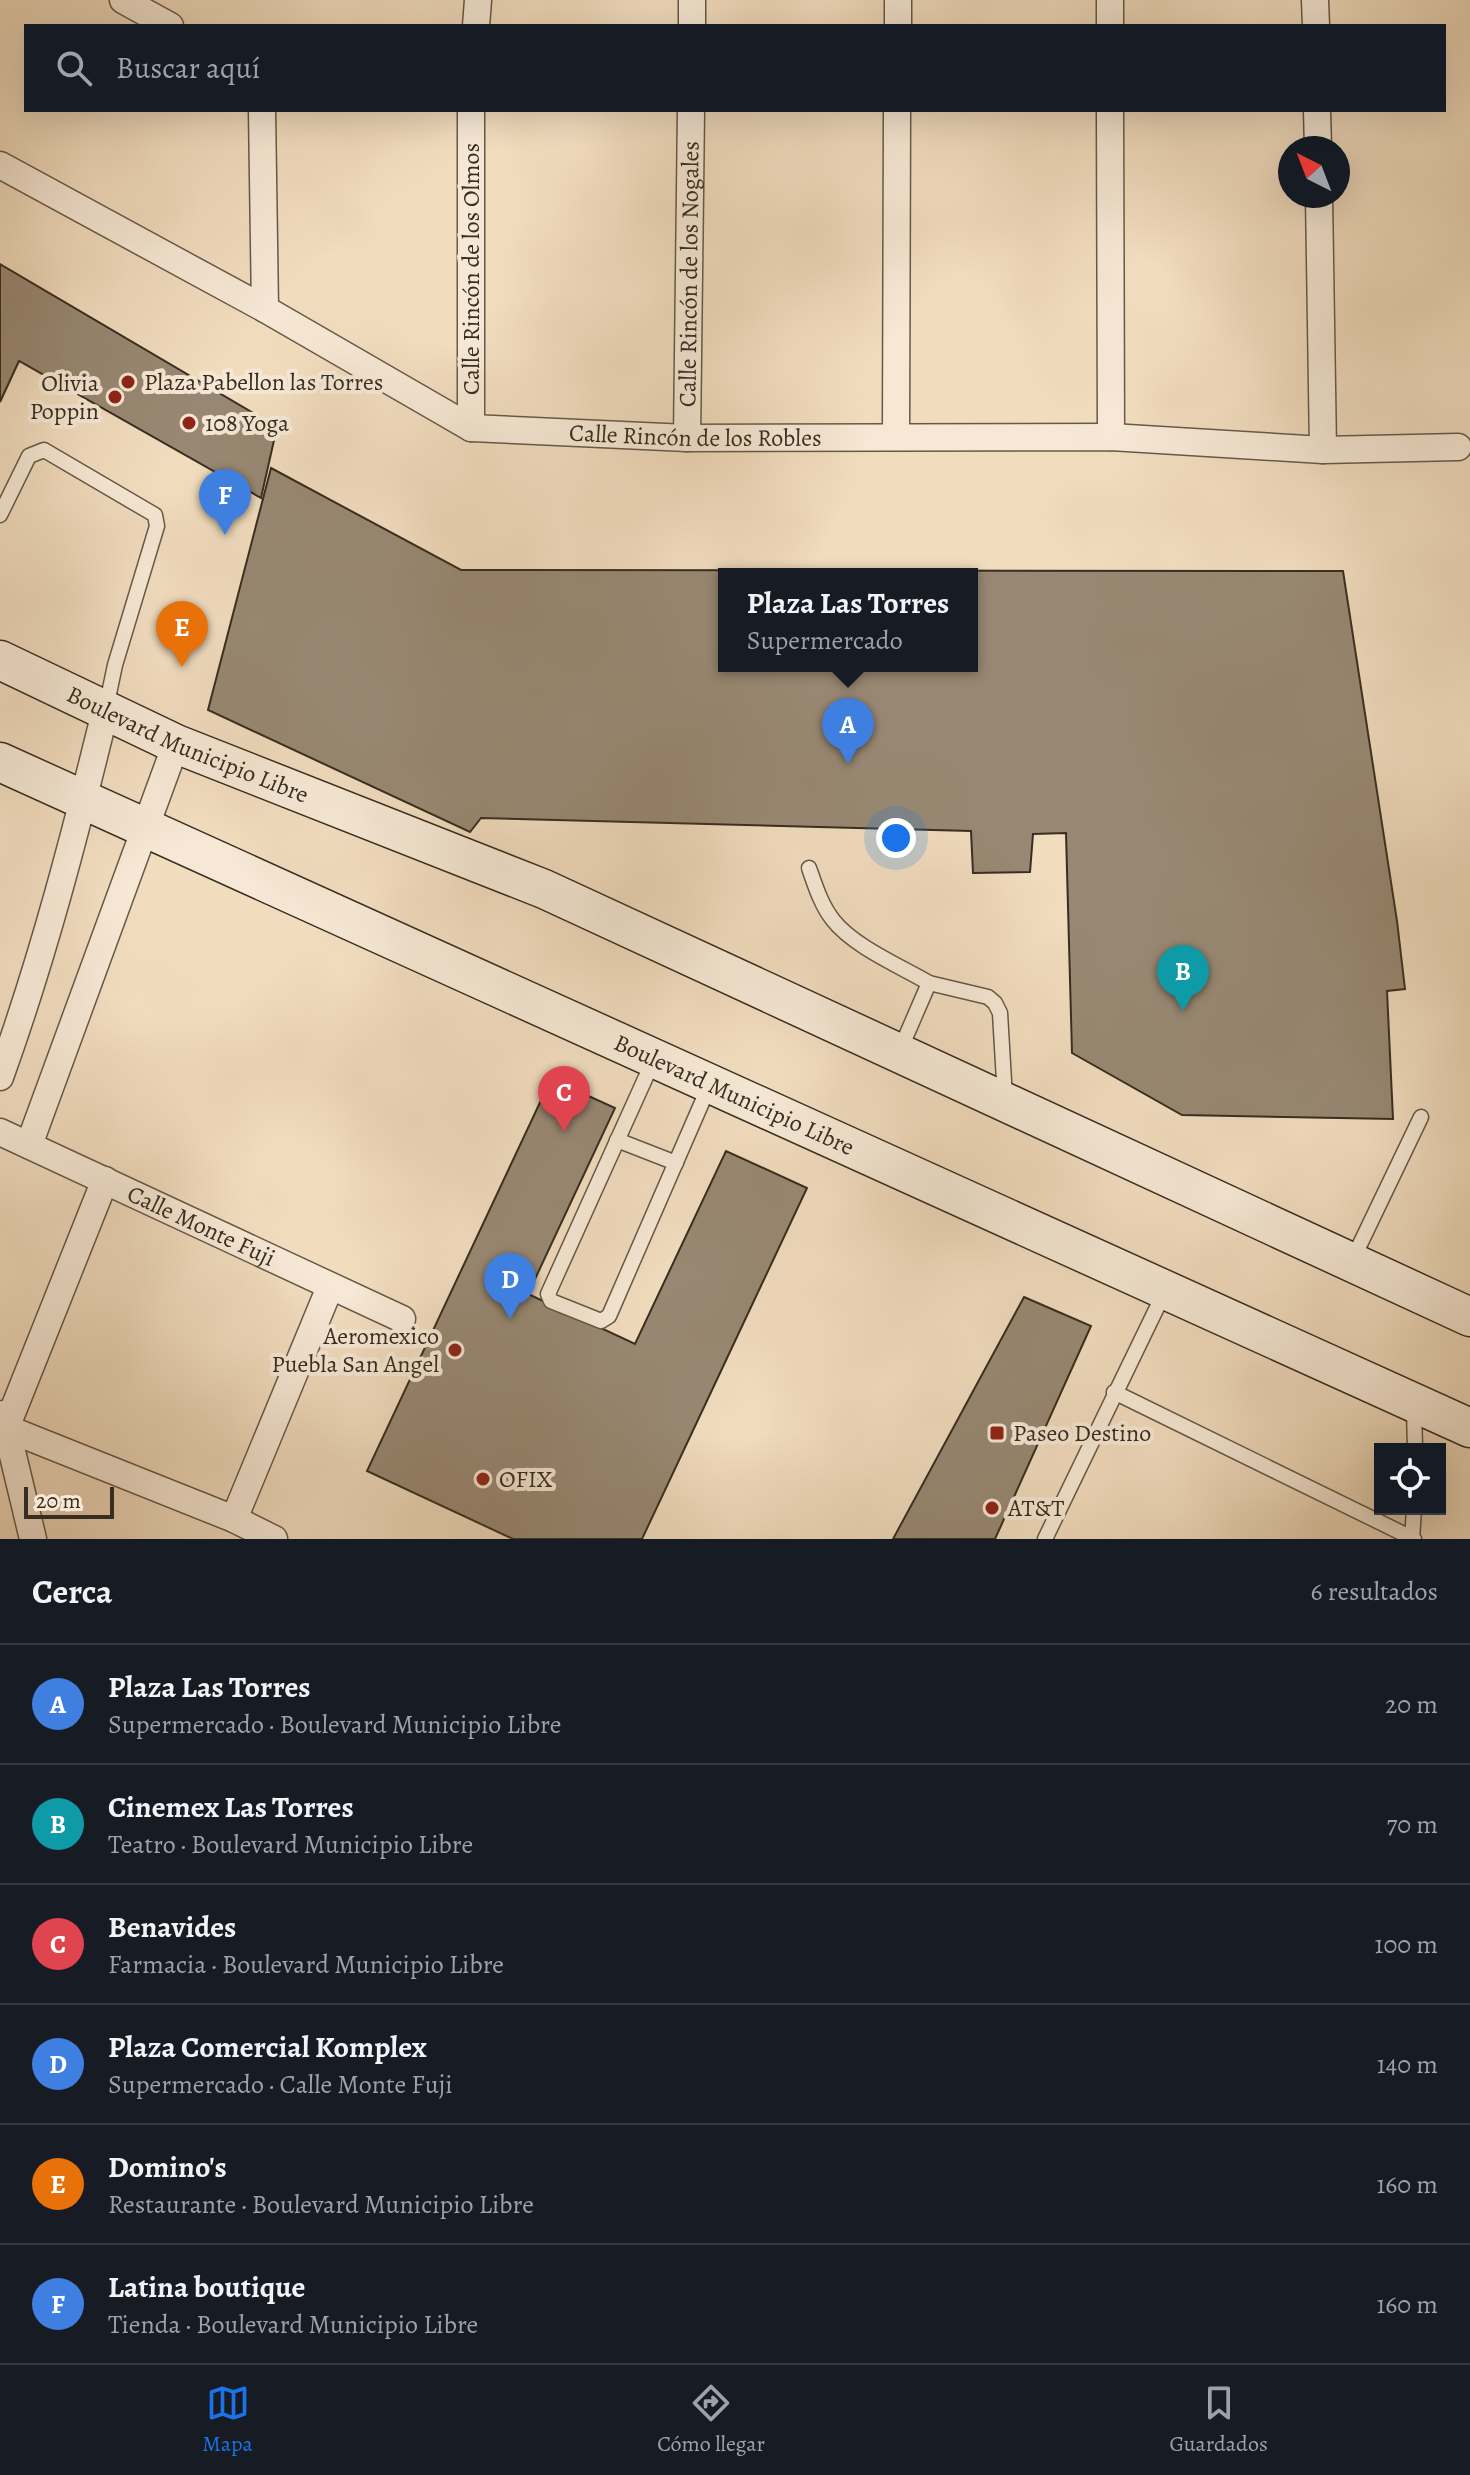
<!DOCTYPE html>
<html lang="es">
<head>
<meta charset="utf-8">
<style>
	:root { --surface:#171b24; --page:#242831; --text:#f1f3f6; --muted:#9ea1a6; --line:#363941; --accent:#1a73e8 }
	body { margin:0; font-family:Alegreya,serif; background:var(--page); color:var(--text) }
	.controls { position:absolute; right:24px; bottom:24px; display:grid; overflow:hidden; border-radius:0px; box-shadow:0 8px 32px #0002 }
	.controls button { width:72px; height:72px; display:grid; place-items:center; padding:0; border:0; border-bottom:2px solid var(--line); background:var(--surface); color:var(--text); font:40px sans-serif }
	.compass { position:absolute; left:1278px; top:136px; width:72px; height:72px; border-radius:50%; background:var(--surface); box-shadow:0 8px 32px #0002; rotate:318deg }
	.scale { position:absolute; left:24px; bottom:20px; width:90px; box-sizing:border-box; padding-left:8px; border:4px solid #372d21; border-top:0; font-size:22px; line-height:28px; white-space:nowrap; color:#372d21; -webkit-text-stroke:6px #f6e8d5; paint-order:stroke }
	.you { position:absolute; left:896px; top:838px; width:28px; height:28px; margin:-20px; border:6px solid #fff; border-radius:50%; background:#1a73e8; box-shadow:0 0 0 12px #1a73e833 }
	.badge { display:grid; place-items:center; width:52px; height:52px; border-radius:50%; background:var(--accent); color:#fff; font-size:26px; font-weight:700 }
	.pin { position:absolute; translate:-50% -66px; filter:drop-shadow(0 2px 4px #0008) }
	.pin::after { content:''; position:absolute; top:42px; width:28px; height:24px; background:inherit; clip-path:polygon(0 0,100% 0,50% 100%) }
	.popup { position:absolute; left:718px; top:568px; width:260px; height:104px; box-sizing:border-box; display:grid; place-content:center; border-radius:0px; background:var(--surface); filter:drop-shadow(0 2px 6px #0005); font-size:26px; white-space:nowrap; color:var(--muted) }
	.popup b { font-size:30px; color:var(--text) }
	.popup::after { content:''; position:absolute; left:50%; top:100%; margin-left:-16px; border:16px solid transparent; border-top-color:var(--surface) }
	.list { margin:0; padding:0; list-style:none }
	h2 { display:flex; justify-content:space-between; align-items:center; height:104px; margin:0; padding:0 32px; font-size:34px }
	h2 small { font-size:26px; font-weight:400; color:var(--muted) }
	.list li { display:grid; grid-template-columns:52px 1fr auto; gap:24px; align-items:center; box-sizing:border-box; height:120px; padding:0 32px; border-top:2px solid var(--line) }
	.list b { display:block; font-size:30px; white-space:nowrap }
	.list p { margin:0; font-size:26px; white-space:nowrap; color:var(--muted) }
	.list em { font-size:26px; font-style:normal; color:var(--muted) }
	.icon { flex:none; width:44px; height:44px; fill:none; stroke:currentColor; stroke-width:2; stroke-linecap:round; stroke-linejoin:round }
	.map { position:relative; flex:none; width:1470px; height:1539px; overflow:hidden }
	.search { position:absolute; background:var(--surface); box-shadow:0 8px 32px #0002; left:24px; right:24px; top:24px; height:88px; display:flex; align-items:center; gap:20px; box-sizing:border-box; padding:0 28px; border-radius:0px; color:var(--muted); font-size:30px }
	.sheet { height:824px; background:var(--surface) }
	nav { display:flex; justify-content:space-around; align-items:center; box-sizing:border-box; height:112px; border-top:2px solid var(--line); background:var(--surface); font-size:22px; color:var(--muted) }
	nav a { display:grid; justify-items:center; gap:4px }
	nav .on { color:var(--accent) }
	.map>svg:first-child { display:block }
</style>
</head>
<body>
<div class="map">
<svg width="1470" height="1539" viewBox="0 0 1470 1539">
	<rect width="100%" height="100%" fill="#f1dcbe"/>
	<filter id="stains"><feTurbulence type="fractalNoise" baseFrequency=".0025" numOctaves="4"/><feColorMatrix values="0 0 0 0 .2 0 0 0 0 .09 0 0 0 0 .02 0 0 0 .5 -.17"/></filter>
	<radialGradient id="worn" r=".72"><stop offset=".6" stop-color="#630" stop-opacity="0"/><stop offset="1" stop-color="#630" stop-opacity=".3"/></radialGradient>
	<g fill="#988873" stroke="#372d21" stroke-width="2" fill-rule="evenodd">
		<path d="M0,264L277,427L261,498L19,361L0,402Z"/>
		<path d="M271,468L461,570L1343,571L1397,921L1405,989L1387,991L1393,1119L1182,1115L1072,1053L1066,833L1033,834L1030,872L973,873L971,831L481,818L470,832L208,710ZM724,574H972V666H724Z"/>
		<path d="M551,1079L615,1108L528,1294L635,1344L726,1151L807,1188L642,1539H513L367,1471Z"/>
		<path d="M1024,1297L1091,1326L995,1539H893Z"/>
	</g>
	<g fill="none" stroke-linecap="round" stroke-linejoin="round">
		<defs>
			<g id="service">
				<path d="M0,515L29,456L44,450L155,515L157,526L115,665L106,708"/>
				<path d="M809,868C815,885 821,905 833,920C853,946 900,966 929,983"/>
				<path d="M900,1050L929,983L988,997L995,1003L1000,1013L1005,1098"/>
				<path d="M654,1059L548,1294L551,1301L601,1321L609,1316L710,1084"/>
				<path d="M617,1140L676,1163"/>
				<path d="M1352,1261L1421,1117"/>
				<path d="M1114,1392L1414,1539"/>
				<path d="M1414,1408L1415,1449"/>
				<path d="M1045,1539L1165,1291"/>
				<path d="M1412,1539L1414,1509"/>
			</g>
			<g id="minor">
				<path d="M123,0L170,26"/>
				<path d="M1110,0V26"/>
				<path d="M1315,0L1316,26"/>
				<path d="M476,26L478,0"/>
				<path d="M692,26V0"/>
				<path d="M898,26V0"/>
				<path d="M262,110L265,309"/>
				<path d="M471,110V428"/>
				<path d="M1110,110L1111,437"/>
				<path d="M1317,110L1318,148"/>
				<path id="s1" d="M0,165L265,309L471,428L687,438L1111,437L1323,450L1458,447"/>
				<path d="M1319,196L1323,450"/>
				<path d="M896,437L897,110"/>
				<path id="s2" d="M687,438L691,110"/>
				<path d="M0,1077C43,958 75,835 105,712"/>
				<path id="s3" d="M0,1132L402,1319"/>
				<path d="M29,1145L176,744"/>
				<path d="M3,1414L33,1539"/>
				<path d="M6,1428L234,1519L274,1539"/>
				<path d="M6,1428L105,1180"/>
				<path d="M234,1519L330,1287"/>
			</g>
			<g id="secondary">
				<path id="s4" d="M0,660L176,744L544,889L1470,1317"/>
				<path id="s5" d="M0,762L1470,1428"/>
			</g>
		</defs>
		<use href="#service" stroke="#665948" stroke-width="17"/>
		<use href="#minor" stroke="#665948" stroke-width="29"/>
		<use href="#secondary" stroke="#372d21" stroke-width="41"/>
		<use href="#service" stroke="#f6e8d5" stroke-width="14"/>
		<use href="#minor" stroke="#f6e8d5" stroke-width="26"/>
		<use href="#secondary" stroke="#f6e8d5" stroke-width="38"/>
	</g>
	<g fill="#8f2418" stroke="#f6e8d5" stroke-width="3">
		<circle cx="128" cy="382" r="8"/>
		<circle cx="115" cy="397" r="8"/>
		<circle cx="189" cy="423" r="8"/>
		<circle cx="455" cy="1350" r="8"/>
		<rect x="989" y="1425" width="16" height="16" rx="4"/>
		<circle cx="483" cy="1479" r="8"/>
		<circle cx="992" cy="1508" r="8"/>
	</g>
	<g text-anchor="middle" stroke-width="8" stroke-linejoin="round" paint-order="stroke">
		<g font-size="24" fill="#372d21" stroke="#f6e8d5">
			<text transform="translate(471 269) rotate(-90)" y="8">Calle Rincón de los Olmos</text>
			<text dy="8" stroke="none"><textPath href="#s2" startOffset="164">Calle Rincón de los Nogales</textPath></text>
			<text dy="8" stroke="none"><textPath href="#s1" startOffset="764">Calle Rincón de los Robles</textPath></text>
			<text dy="8" stroke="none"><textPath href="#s4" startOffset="206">Boulevard Municipio Libre</textPath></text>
			<text dy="8" stroke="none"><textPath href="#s5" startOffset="806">Boulevard Municipio Libre</textPath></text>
			<text dy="8" stroke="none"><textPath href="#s3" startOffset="222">Calle Monte Fuji</textPath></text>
		</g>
		<g font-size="24" fill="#372d21" stroke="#f6e8d5" text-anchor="start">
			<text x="144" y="390">Plaza Pabellon las Torres</text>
			<text x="99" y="391" text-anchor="end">Olivia<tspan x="99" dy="28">Poppin</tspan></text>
			<text x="205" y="431">108 Yoga</text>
			<text x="439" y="1344" text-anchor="end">Aeromexico<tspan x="439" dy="28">Puebla San Angel</tspan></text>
			<text x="1013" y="1441">Paseo Destino</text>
			<text x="499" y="1487">OFIX</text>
			<text x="1008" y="1516">AT&amp;T</text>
		</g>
	</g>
	<rect width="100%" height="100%" filter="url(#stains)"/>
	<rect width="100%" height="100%" fill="url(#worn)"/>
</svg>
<div class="controls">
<button><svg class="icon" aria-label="locate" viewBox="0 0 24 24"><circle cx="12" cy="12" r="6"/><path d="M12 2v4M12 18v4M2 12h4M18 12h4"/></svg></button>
</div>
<svg class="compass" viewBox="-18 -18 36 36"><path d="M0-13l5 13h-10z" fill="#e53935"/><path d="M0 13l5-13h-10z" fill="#9ea1a6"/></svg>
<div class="scale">20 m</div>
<div class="you"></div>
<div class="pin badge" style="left:848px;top:764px;background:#3f7fe0">A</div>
<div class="popup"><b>Plaza Las Torres</b>Supermercado</div>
<div class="pin badge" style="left:1183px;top:1011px;background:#0f9aa8">B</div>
<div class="pin badge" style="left:564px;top:1132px;background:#e0444e">C</div>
<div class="pin badge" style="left:510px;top:1319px;background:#3f7fe0">D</div>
<div class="pin badge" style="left:182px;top:667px;background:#e8710a">E</div>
<div class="pin badge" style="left:225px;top:535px;background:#3f7fe0">F</div>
<div class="search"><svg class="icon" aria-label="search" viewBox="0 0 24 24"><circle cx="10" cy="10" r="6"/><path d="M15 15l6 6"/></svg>Buscar aquí</div>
</div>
<section class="sheet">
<h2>Cerca<small>6 resultados</small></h2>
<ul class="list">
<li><span class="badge" style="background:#3f7fe0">A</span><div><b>Plaza Las Torres</b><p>Supermercado · Boulevard Municipio Libre</p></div><em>20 m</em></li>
<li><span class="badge" style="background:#0f9aa8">B</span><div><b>Cinemex Las Torres</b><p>Teatro · Boulevard Municipio Libre</p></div><em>70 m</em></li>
<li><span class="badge" style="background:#e0444e">C</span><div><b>Benavides</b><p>Farmacia · Boulevard Municipio Libre</p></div><em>100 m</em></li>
<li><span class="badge" style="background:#3f7fe0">D</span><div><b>Plaza Comercial Komplex</b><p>Supermercado · Calle Monte Fuji</p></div><em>140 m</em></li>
<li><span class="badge" style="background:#e8710a">E</span><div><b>Domino's</b><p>Restaurante · Boulevard Municipio Libre</p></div><em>160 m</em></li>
<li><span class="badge" style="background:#3f7fe0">F</span><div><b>Latina boutique</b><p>Tienda · Boulevard Municipio Libre</p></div><em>160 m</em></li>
</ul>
</section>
<nav>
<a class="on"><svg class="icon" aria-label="map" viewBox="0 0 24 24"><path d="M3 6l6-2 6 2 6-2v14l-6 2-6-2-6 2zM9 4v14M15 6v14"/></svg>Mapa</a>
<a><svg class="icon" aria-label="directions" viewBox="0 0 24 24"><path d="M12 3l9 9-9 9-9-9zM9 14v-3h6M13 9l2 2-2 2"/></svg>Cómo llegar</a>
<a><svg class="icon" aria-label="saved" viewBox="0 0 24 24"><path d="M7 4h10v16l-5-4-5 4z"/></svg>Guardados</a>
</nav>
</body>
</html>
